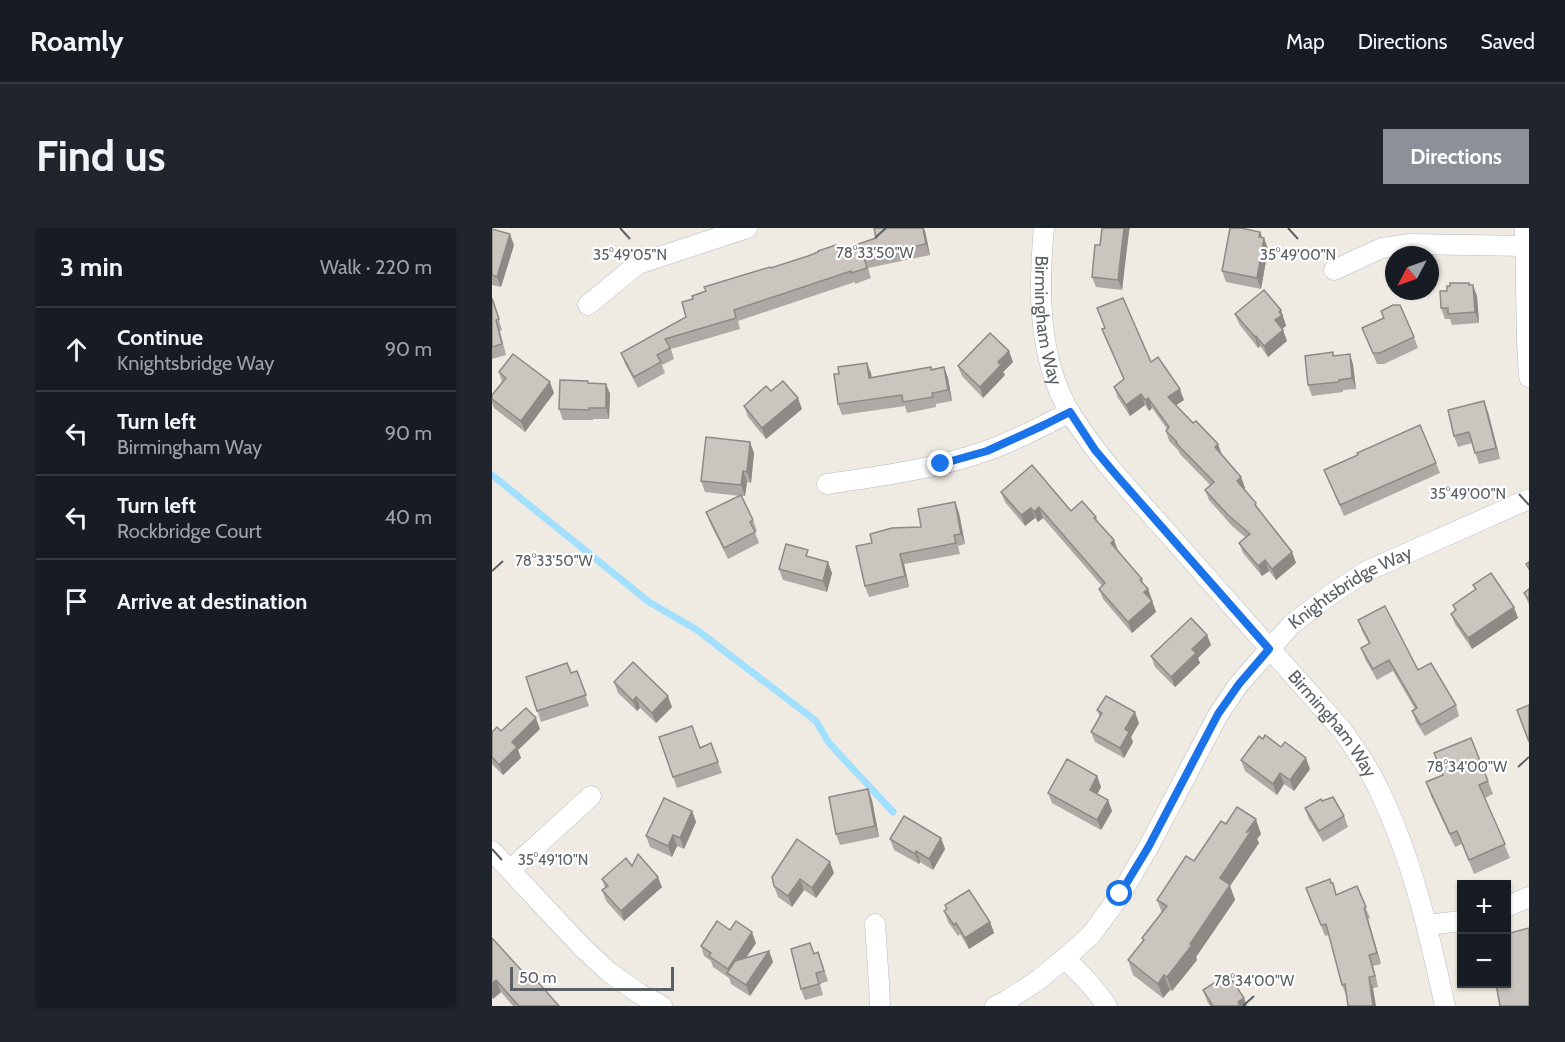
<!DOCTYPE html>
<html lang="en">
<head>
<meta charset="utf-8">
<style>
	:root { --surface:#171b24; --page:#20242c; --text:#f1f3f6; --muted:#9ea1a6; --line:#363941; --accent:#8c9099 }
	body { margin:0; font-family:Cabin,sans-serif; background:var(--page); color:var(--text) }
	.controls { position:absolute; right:18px; bottom:18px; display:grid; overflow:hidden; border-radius:0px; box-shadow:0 2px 4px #0004 }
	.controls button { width:54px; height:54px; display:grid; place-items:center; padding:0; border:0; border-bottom:2px solid var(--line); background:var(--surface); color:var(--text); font:30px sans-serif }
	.compass { position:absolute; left:893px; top:18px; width:54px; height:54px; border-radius:50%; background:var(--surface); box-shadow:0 2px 4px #0004; rotate:229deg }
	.scale { position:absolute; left:18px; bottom:15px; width:164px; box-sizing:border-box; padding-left:6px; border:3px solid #5b6065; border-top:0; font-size:16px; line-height:21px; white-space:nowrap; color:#5b6065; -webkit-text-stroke:4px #fff; paint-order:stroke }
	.stop { position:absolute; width:18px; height:18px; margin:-14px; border:4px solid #1a73e8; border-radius:50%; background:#fff }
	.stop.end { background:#1a73e8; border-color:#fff; box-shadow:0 2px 6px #0008 }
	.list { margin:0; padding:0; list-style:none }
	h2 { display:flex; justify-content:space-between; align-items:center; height:78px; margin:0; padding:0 24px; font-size:26px }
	h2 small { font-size:20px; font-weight:400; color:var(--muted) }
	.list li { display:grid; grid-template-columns:39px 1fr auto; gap:18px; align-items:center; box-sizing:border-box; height:84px; padding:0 24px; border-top:2px solid var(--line) }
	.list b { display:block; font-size:22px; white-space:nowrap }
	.list p { margin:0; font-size:20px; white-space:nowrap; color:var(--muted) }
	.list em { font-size:20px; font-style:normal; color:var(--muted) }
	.icon { flex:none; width:33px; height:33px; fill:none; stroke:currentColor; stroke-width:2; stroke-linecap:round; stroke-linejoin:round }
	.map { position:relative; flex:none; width:1037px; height:778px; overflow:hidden; border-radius:0px }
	header { display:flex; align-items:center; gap:36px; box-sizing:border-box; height:84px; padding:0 30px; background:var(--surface); border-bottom:2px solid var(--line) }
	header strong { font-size:28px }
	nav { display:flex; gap:33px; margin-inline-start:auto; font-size:21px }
	.intro { display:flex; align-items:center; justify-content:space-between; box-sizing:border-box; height:144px; padding:0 36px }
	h1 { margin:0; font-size:42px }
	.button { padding:15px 27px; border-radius:0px; background:var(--accent); color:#fff; font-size:21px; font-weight:700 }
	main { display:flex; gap:36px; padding:0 36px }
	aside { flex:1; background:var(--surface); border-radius:0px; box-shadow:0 2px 4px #0004 }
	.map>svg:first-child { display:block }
</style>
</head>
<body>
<header>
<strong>Roamly</strong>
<nav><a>Map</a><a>Directions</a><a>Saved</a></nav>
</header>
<div class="intro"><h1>Find us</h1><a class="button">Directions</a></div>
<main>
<aside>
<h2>3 min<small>Walk · 220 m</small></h2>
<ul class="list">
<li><svg class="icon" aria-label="ahead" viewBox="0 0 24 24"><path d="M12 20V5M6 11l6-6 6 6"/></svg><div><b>Continue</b><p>Knightsbridge Way</p></div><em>90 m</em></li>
<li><svg class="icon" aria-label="left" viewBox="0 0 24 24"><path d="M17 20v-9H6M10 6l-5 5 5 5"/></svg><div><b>Turn left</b><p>Birmingham Way</p></div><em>90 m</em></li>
<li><svg class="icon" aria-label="left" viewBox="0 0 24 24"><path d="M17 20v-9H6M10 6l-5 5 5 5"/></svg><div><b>Turn left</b><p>Rockbridge Court</p></div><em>40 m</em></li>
<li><svg class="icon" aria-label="arrive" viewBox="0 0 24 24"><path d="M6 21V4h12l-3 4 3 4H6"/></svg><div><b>Arrive at destination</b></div></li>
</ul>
</aside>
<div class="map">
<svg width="1037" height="778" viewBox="0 0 1037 778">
	<rect width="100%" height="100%" fill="#efebe2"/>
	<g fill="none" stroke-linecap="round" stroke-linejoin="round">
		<path stroke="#a3e0ff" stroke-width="7" d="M0,247L157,374L205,402L324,493L337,515L401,584"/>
		<defs>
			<g id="street">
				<path id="s1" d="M552,0C546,62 546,130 578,185C592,207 608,228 625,248L850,502C864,522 878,542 888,564C921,633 937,705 953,778"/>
				<path d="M1033,0L1035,112L1037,149"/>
				<path d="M842,42L890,20L918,16L1033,18"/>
				<path d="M96,77L146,36L255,0"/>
				<path d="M335,256C389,248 443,241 494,223C523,213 551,198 578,184"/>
				<path d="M0,623L91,720L118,745L148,766L170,778"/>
				<path d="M18,642L99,568"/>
				<path d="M1014,679L1037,669"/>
				<path d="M383,696L387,756L388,778"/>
				<path d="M936,697L969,693"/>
				<path d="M573,730L599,757L615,778"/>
				<path id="s2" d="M503,778L514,773L545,753L573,730L599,707L629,666L657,618L726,487L747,456L800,396L838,367L875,343L1037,271"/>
			</g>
		</defs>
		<use href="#street" stroke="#b5babe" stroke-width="21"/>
		<use href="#street" stroke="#fff" stroke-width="20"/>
	</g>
	<g fill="#aea9a4">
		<path d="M610,0H638L637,3L630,62L604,59L600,49L608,17Z"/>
		<path d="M0,1L22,17L9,59L0,57Z"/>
		<path d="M433,3L438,27L376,40L379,50L363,56V54L246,93L248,101L179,121L182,131L170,137L173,145L146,160L133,136L129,125L194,89L201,71L214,63L279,40L316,28L346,23Z"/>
		<path d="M768,4L776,21L769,61L734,54L730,43Z"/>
		<path d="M977,55L985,68L987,95L960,97L958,91H953L949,80L955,63Z"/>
		<path d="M0,70L10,102L8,103L14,127L0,131Z"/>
		<path d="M605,80L659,134L692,172L684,177L749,249L753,260L752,261L800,324L804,335L784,352L777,343L770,348L751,325L747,315L753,309L740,298L717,272L713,262L718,257L688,226L686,222L677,213L674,203L675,201L660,180L657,183L653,177L638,188L626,170L622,159L632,152L614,112L610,101L613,100Z"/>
		<path d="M789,82L794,98L790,101L795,113L776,129L768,118L766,120L747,96L743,86Z"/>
		<path d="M889,83L922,109L926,120L892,136H885L870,100L891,90Z"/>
		<path d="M858,126L861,137L864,161L851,162V164L820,168L816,157Z"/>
		<path d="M521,134L511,144L513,147L491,170L470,148L466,138Z"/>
		<path d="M452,139L456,150L460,173L444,176V179L415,185L413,178L350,187L346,176L379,145L380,150Z"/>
		<path d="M7,144L62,165L33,204L2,180L0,175V167L10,154Z"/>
		<path d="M97,155L114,156L118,166L117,191H101V192H71L67,181Z"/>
		<path d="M992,173L996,184L1008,231L987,236L980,215L966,219L962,208Z"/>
		<path d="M252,178L310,181L274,211L256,189Z"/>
		<path d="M262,225L259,255L255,254L253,268H249L261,292L265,303L263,304L267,315L236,331L218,295L214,284L248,268L213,264L209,253Z"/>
		<path d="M866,227L944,235L948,245L852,288L832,242Z"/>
		<path d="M509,264L604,289L606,294L622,312L626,323L650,351L652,357L656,361L664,384L640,405L611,371L607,361L610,358L551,290L546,294L543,290L533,298L513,274Z"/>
		<path d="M463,274L467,285L473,316L466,318L468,326L412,336L417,359L377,369L373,358L380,315L429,299Z"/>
		<path d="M318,329L340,345L335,364L291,352L287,341Z"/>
		<path d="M981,357L1026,390L980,421L963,396L959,386L963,383L961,377L983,362Z"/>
		<path d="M1037,361V377L1032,365Z"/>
		<path d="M866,392L926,442L964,477L967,488L933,508L924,494L920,483L923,481L901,443L885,452L873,431L869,420L877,416L870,403Z"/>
		<path d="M715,407L719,417L706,430L708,435L683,459L663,439L659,428Z"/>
		<path d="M85,443L97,478L49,494L34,449L79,445Z"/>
		<path d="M122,454L180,479L164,495L148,480L145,483L126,465Z"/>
		<path d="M605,482L647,495L639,509L641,514L632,530L603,514L599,504L608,489Z"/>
		<path d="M48,501L26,522L29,530L11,547L0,536V504Z"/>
		<path d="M167,509L208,519L219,515L230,545L185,560Z"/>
		<path d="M749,532L818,541L802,563L792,556L785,567L753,543Z"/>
		<path d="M605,548L609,559L605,566L616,572L620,583L609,602L560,575L556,565Z"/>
		<path d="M996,553L1001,566L993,570L1018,630L982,646L970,616L963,619L939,568L934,554Z"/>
		<path d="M380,572L387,609L348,617L344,606Z"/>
		<path d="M830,573L852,588L856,599L831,614L817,591L813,580Z"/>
		<path d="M200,583L204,594L192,621L185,618L180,629L158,619L154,608Z"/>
		<path d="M734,596L769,606L765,611L767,615L738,658L743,672L704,729L705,732L680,763L678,762L671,770L641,747L636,732L651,713L650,710L670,685L665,672L702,633Z"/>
		<path d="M449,610L453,621L441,642L428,634L427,636L402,622L398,611Z"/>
		<path d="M305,611L342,645L324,670L312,662L300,679L286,669L282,658Z"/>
		<path d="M140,638L170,659L132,693L114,673L110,662L113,660L110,651Z"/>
		<path d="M839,655L845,667L865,658L878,690L876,691L889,736L881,738L886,759L854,767L850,757L837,707L833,708L818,671Z"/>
		<path d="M453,677L498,694L502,705L477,721L468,706L466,708L456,694L452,683L454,682Z"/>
		<path d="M238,702L264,715L254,730L277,723L281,734L258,768L239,756L237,750L221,739L219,733L212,728L209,718Z"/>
		<path d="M0,710L42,756L67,778H21L9,764L1,771L0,770Z"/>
		<path d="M322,726L330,735L336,753L328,756L331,767L313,772L309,761Z"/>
		<path d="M711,762L755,778H718L715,773Z"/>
	</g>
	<g fill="#8d8a86">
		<path d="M431,0H432L433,3L438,27L434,16Z"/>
		<path d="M632,0H638L637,3L630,62L626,52Z"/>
		<path d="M768,4L771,13L772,10L776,21L769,61L765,50Z"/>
		<path d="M18,6L22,17L9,59L5,49Z"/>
		<path d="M981,57L985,68L987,95L983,84Z"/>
		<path d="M789,82L794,98L787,103L783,92L787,84Z"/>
		<path d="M791,102L795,113L776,129L772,118Z"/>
		<path d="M764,108L768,118L766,120L763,109Z"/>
		<path d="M517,123L521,134L511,144L513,147L491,170L488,159L506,134Z"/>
		<path d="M858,126L861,137L864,161L860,150Z"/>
		<path d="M375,135L379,145L381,161L377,150Z"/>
		<path d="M452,139L456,150L460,173L456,162Z"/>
		<path d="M58,154L62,165L33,204L29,193Z"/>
		<path d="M114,156L118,166L117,191L114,180Z"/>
		<path d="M688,161L692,172L680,180L676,169Z"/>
		<path d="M649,166L653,177L638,188L634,177Z"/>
		<path d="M306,170L310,181L274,211L270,200Z"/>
		<path d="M656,170L660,180L657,183L653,172Z"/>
		<path d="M992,173L996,184L1008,231L1004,220Z"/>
		<path d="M258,214L262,225L259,255L255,244Z"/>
		<path d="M726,216L730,227L723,219Z"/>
		<path d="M251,243L255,254L253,268L249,257Z"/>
		<path d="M749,249L753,260L749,264L745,253Z"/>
		<path d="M463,274L467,285L473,316L469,306Z"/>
		<path d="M547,279L551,290L546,294L542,284Z"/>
		<path d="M539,280L543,290L533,298L529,287Z"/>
		<path d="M622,312L626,323L619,315Z"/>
		<path d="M800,324L804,335L784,352L780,341Z"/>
		<path d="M408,326L412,336L417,359L413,348Z"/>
		<path d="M773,332L777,343L770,348L766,338Z"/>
		<path d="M336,334L340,345L335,364L331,353Z"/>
		<path d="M656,361L660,372L656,375L652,364Z"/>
		<path d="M660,373L664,384L640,405L636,394Z"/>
		<path d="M1022,379L1026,390L980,421L976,410Z"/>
		<path d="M715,407L719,417L706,430L708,435L683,459L679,449L700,421Z"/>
		<path d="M176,468L180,479L164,495L160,485Z"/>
		<path d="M144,469L148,480L145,483L141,473Z"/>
		<path d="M643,484L647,495L639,509L641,514L632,530L628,520L633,501Z"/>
		<path d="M44,490L48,501L26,522L29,530L11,547L7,537L20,514Z"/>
		<path d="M814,530L818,541L802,563L798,552Z"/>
		<path d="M788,545L792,556L785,567L781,556Z"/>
		<path d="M605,548L609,559L602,573L598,562Z"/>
		<path d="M376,561L380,572L387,609L383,598Z"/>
		<path d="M616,572L620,583L609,602L605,592Z"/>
		<path d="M200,583L204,594L192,621L188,610Z"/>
		<path d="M764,591L769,606L765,611L767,615L738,658L743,672L704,729L705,732L680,763L675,749L698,716L728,650L754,605Z"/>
		<path d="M181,607L185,618L180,629L176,618Z"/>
		<path d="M449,610L453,621L441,642L437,631Z"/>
		<path d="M424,623L428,634L427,636L423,626Z"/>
		<path d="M338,634L342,645L324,670L320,660Z"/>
		<path d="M166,649L170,659L132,693L129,683Z"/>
		<path d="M308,651L312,662L300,679L296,668Z"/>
		<path d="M872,680L876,691L889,736L885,725Z"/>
		<path d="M498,694L502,705L477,721L473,710Z"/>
		<path d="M260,704L264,715L241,749L238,747L236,741Z"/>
		<path d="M277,723L281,734L258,768L254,757Z"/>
		<path d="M877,727L881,738L886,759L883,748Z"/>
		<path d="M672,747L678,762L671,770L666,756Z"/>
		<path d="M877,749L881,760L884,778H881Z"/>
		<path d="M4,752L9,764L1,771L0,768V756Z"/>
		<path d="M752,770L755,778H747L746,774Z"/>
	</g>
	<g fill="#cac5bf" stroke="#8d8a86" stroke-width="1.5">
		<path d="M382,0H431L434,16L372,29L375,40L359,45V43L242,82L244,90L173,111L178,120L165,127L169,134L142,149L129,125L194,89L190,74L201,71L200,68L214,63L212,59L278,39L279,40L316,28L326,24V23L344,17L346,23L384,10Z"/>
		<path d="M610,0H632L626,52L600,49L603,17H608Z"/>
		<path d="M738,0H749L768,4L767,9L772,10L765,50L730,43Z"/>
		<path d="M0,1L18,6L5,49L0,47Z"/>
		<path d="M958,55H977V57H981L983,84L956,86V80H949L948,63H955V58H958Z"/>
		<path d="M772,62L789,82L787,84L790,87L783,92L791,102L772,118L764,108L763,109L743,86Z"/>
		<path d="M0,70L7,91L4,92L10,116L0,119Z"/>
		<path d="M631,70L659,134L666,129L688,161L676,169L701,195L704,193L726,216L723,219L749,249L745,253L764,275L763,277L800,324L780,341L773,332L766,338L747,315L758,306L736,287L713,262L722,254L684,215L685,214L674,203L677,199L656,170L653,172L649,166L634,177L622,159L632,151L610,101L613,100L605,80Z"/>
		<path d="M901,77H908L922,109L888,125H881L870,100L892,90L889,83Z"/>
		<path d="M498,105L517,123L506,134L509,137L488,159L466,138Z"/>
		<path d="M841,124V128L858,126L860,150L847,152V154L816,157L813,128Z"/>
		<path d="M21,126L58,154L29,193L0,171V167L14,150L7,144Z"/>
		<path d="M375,135L377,150L439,139V142L452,139L456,162L440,165L441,169L411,174L410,167L346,176L342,146H347L346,139Z"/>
		<path d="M68,152L96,153V155L114,156V180H97V182L67,181Z"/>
		<path d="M291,153L306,170L270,200L252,178L274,158L279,163Z"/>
		<path d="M992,173L1004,220L983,225L977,204L962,208L956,182Z"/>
		<path d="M928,197L944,235L848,277L832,242L866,227L865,225Z"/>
		<path d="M214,209L258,214L255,244L251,243L249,257L209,253Z"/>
		<path d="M540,237L579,283L590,273L604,289L602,290L622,312L619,315L650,351L648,352L656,361L652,364L660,373L636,394L607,361L613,355L547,279L542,284L539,280L529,287L509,264Z"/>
		<path d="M249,267L261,292L258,294L263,304L232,320L214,284Z"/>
		<path d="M463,274L469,306L462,307L464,315L408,326L413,348L373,358L364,318L380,315L378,306L400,300L429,299L426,281Z"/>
		<path d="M294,316L316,322L314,328L336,334L331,353L287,341Z"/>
		<path d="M1037,334V341L1034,336Z"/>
		<path d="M999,345L1022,379L976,410L959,386L964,382L961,377L984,361L981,357Z"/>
		<path d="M1037,361V372L1032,365Z"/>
		<path d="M893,378L926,442L939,435L964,477L929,497L920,483L925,480L897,432L881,441L869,420L878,415L866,392Z"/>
		<path d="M699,390L715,407L700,421L704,425L679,449L659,428Z"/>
		<path d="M141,434L176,468L160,485L144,469L141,473L122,454Z"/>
		<path d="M75,435L79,445L85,443L94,467L45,483L34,449Z"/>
		<path d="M614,468L643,484L633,501L637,504L628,520L599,504L610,485L605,482Z"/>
		<path d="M1037,477V514L1025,482Z"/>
		<path d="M34,480L44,490L20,514L25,519L7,537L0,529V504L5,499L9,503Z"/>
		<path d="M200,498L208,520L219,515L226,534L181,549L167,509Z"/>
		<path d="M773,507L789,519L793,514L814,530L798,552L788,545L781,556L749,532L767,508L771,511Z"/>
		<path d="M979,510L996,553L987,557L1013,616L977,632L965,603L958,606L934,554L951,547L942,525Z"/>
		<path d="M575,531L605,548L598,562L616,572L605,592L556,565Z"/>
		<path d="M376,561L383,598L344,606L337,569Z"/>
		<path d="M841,569L852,588L827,603L813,580L829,571L830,573Z"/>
		<path d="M172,570L200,583L188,610L181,607L176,618L154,608Z"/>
		<path d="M745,579L764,591L754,605L761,600L728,650L738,657L698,716L700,717L675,749L672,747L666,756L636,732L652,712L650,710L675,678L665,672L694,628L702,633L729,593L734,596Z"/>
		<path d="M412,588L449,610L437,631L424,623L423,626L398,611Z"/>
		<path d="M305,611L338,634L320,660L308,651L296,668L282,658L280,649Z"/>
		<path d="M146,626L166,649L129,683L110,662L116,658L110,651L134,630L140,638Z"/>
		<path d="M838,651L839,655H841L844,667L865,658L874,679L872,680L885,725L877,727L883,748L877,749L881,778H856L853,756L850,757L834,696L829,697L814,660Z"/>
		<path d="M477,662L498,694L473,710L464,695L462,697L452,683L455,681L453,677Z"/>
		<path d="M225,693L238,702L244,693L260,704L236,741L217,728L219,725L209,718Z"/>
		<path d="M1037,700V778H1008L1004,756H1014V725L1017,724L1014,716V706Z"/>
		<path d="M0,710L42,756L45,753L67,778H27L4,752L0,756Z"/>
		<path d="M318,715L322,726L326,724L332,743L324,745L327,756L309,761L299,721Z"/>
		<path d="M277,723L254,757L235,745L243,733Z"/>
		<path d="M736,746L752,770L746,774L748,778H721L711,762Z"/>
	</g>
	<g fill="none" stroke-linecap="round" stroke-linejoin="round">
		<path stroke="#1a73e8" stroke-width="8" d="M449,236L495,223L552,197L578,184L603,222L625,248L777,421L747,456L726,486L657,618L628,666"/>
	</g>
	<path fill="none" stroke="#5b6065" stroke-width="2" d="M128,0L138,11M796,0L806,11M383,10L394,0M1027,266L1037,277M0,343L11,333M1026,539L1037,529M0,621L10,632M751,778L762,768"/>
	<g text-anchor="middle" stroke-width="4.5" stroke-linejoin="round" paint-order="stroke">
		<g font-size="18" fill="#5b6065" stroke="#fff">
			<text dy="6" stroke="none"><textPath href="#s1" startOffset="93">Birmingham Way</textPath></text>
			<text dy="6" stroke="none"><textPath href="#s2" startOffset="561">Knightsbridge Way</textPath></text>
			<text dy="6" stroke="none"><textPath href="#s1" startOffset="597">Birmingham Way</textPath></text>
		</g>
	</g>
	<g font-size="15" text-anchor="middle" fill="#5b6065" stroke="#fff" stroke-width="4.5" stroke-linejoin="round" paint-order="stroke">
		<text x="383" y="30">78°33'50"W</text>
		<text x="806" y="32">35°49'00"N</text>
		<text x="138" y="32">35°49'05"N</text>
		<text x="976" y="271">35°49'00"N</text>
		<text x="62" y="338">78°33'50"W</text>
		<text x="975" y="544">78°34'00"W</text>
		<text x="61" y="637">35°49'10"N</text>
		<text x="762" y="758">78°34'00"W</text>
	</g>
</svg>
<div class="controls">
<button>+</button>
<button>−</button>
</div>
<svg class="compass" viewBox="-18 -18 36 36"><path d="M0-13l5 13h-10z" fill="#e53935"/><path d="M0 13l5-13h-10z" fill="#9ea1a6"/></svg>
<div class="scale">50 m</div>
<div class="stop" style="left:628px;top:666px"></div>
<div class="stop end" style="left:449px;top:236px"></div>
</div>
</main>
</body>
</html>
